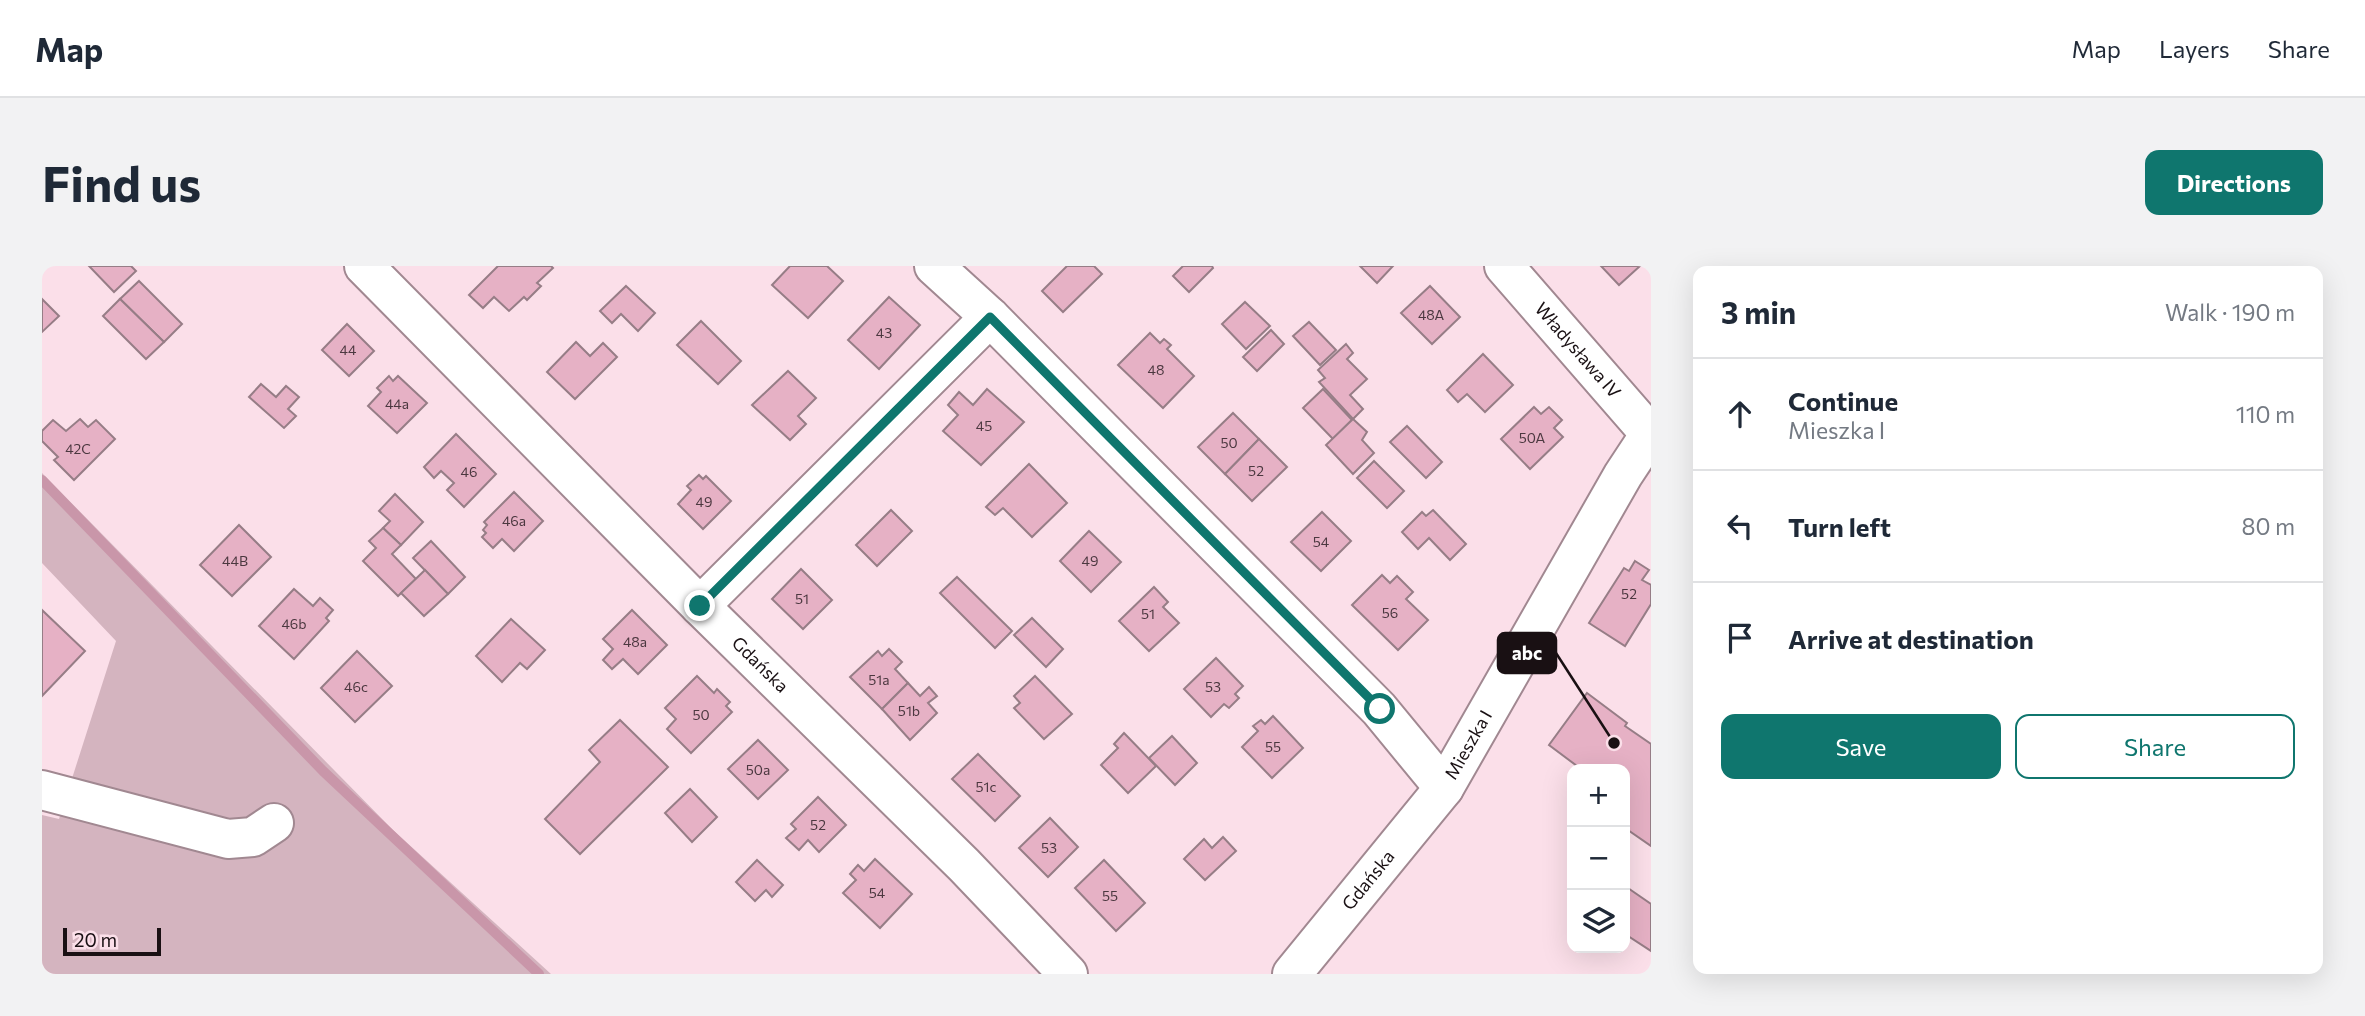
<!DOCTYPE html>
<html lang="en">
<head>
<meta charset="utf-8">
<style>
	:root { --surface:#fff; --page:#f2f2f3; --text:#1f2937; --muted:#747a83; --line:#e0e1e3; --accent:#0f766e }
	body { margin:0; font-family:Commissioner,sans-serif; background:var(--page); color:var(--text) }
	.controls { position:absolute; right:21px; bottom:21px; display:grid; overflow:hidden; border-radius:14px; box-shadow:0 7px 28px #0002 }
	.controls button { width:63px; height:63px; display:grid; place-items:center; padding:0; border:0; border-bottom:2px solid var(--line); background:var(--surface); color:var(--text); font:35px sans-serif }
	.scale { position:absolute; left:21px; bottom:18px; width:98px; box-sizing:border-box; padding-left:7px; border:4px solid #191013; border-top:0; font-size:19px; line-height:24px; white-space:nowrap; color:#191013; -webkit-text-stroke:5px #fbdfe9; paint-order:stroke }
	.stop { position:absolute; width:21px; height:21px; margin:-16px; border:5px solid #0f766e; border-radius:50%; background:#fff }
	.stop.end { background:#0f766e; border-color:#fff; box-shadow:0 2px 7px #0008 }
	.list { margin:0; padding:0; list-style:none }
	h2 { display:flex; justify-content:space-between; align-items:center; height:91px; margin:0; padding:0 28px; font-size:30px }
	h2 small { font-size:23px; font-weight:400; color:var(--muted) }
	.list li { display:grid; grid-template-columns:46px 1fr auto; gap:21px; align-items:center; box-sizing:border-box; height:112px; padding:0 28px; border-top:2px solid var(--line) }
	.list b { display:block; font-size:26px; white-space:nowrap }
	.list p { margin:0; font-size:23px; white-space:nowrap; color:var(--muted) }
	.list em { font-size:23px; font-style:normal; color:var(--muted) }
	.actions { display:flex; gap:14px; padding:21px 28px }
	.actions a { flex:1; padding:16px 0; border:2px solid var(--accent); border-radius:14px; text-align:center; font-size:24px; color:var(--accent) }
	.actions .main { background:var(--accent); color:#fff }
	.icon { flex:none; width:38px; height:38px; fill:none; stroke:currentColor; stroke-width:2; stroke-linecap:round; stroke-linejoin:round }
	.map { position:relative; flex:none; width:1609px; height:708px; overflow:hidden; border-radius:14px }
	header { display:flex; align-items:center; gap:42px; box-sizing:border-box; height:98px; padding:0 35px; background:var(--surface); border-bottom:2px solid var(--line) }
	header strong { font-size:33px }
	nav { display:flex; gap:38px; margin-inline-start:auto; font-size:24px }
	.intro { display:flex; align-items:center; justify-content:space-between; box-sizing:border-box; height:168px; padding:0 42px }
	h1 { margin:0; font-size:49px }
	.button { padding:18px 32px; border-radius:14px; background:var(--accent); color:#fff; font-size:24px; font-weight:700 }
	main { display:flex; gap:42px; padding:0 42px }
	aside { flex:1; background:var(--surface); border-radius:14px; box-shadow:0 7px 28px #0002 }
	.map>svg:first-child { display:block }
</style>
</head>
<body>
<header>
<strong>Map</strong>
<nav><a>Map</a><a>Layers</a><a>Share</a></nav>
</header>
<div class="intro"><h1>Find us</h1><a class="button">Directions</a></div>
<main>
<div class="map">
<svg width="1609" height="708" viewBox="0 0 1609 708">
	<rect width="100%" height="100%" fill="#fbdfe9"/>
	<path fill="#d4b4bf" d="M0,207L351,564L509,708H0V549L17,553L74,375L0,297Z"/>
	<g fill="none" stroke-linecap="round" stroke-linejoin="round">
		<path stroke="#c996a9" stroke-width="10" d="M0,214L281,505L497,708"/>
	</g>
	<g fill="#e6b1c5" stroke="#967d86" stroke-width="2">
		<path d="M47,0H89L94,5L72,26Z"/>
		<path d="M456,0H509L511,2L495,17L499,20L485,34L482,31L467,45L452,31L441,42L427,29Z"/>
		<path d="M748,0H785L801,15L766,52L730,19Z"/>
		<path d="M1025,0H1052L1060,8L1021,46L1000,25Z"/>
		<path d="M1141,0H1170L1171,2L1147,26L1131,10Z"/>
		<path d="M1318,0H1351L1335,17Z"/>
		<path d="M1559,0H1598L1577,19Z"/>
		<path d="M97,15L140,58L122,76L78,33Z"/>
		<path d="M584,20L613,47L596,65L579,48L570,57L558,45Z"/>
		<path d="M1388,20L1418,51L1390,78L1359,47Z"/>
		<path d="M847,31L878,59L837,103L806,74Z"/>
		<path d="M0,33L17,50L0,66Z"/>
		<path d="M78,33L122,76L104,93L61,50Z"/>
		<path d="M1203,36L1228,60L1204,83L1180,58Z"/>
		<path d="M659,55L699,95L676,118L635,79Z"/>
		<path d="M1267,56L1294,84L1278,99L1251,70Z"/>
		<path d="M305,58L332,85L307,110L280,84Z"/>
		<path d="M1229,64L1242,78L1215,105L1201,91Z"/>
		<path d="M1108,67L1118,77L1122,73L1129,79L1125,83L1152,110L1121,142L1076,99Z"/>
		<path d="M534,76L548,90L561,77L575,91L533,133L505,106Z"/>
		<path d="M1304,78L1311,87L1305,93L1325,113L1308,129L1321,143L1311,153L1277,116L1283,112L1276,104Z"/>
		<path d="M1441,88L1471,119L1443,146L1425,128L1416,136L1405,124Z"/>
		<path d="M746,105L774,132L756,150L764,158L748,174L710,139Z"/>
		<path d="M347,110L351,115L356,110L385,137L355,167L326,140L339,126L335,122Z"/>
		<path d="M219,118L234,131L244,120L257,131L246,143L254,150L242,162L207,131Z"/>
		<path d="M945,123L982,156L939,199L901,165L916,149L906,139L917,126L931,139Z"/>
		<path d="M1281,123L1310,154L1291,173L1261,142Z"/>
		<path d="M1492,141L1499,148L1507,141L1520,154L1512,162L1521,171L1488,203L1459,173Z"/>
		<path d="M1191,147L1217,173L1183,208L1156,181Z"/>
		<path d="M38,153L46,161L54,154L73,173L32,214L12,194L16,191L0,175V165L11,154L24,165Z"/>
		<path d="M1311,153L1325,166L1320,174L1332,187L1311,208L1284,179Z"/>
		<path d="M1365,160L1400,196L1384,212L1348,176Z"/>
		<path d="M414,168L454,208L422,241L405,224L412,217L399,205L392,212L382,201Z"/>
		<path d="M1217,173L1245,201L1210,235L1183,208Z"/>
		<path d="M1332,195L1362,225L1345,242L1315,212Z"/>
		<path d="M987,198L1025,237L990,271L961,242L953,249L944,241Z"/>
		<path d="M657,209L661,213L664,210L689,235L661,263L636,238L649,224L645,220Z"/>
		<path d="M472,226L501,255L472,285L460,273L451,282L440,271L444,267L441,264L445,259L442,256Z"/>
		<path d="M353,228L381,256L359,279L341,262L348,255L337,245Z"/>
		<path d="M849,244L870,265L835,300L814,279Z"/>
		<path d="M1391,244L1424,278L1408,294L1387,272L1376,283L1360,266L1380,246L1384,250Z"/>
		<path d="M1280,246L1309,275L1279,305L1249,276Z"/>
		<path d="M197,259L229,291L190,330L158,299Z"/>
		<path d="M341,262L359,279L350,288L374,313L356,330L321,295L334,282L327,275Z"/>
		<path d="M1047,265L1079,296L1049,326L1018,295Z"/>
		<path d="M389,275L423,311L406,328L371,292Z"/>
		<path d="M1593,295L1607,304L1600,314L1609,319V338L1583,380L1547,357L1582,302L1587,305Z"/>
		<path d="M759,303L790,334L761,363L730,333Z"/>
		<path d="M383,304L406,328L382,350L359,327Z"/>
		<path d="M1340,309L1348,317L1355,310L1371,326L1364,333L1386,354L1356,384L1310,339Z"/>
		<path d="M915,311L970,365L953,382L898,327Z"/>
		<path d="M1112,321L1126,336L1121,341L1137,357L1107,385L1077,355Z"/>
		<path d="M252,323L271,340L278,332L291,344L284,352L287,355L252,393L217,360Z"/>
		<path d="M0,344L43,385L0,430Z"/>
		<path d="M590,344L625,379L596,408L581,393L570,403L561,394L571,383L561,373Z"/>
		<path d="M990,352L1021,383L1004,401L972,369Z"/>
		<path d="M469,353L503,384L485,403L478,397L460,416L434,390Z"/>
		<path d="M847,383L860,396L853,403L866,417L840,443L808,411L836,385L840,390Z"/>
		<path d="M315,385L350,420L313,456L279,422Z"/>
		<path d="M1174,392L1201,420L1193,428L1197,432L1187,442L1182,438L1169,451L1142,423Z"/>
		<path d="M655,410L672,427L675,423L688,436L684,440L690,446L649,487L625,463L634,453L623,442Z"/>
		<path d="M993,410L1030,448L1002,473L972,442L978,437L972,430Z"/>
		<path d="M866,417L878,430L887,421L895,430L886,437L895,447L868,474L840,443Z"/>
		<path d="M1545,427L1585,457L1583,460L1609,478V580L1583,562V503H1539L1507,479Z"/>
		<path d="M1231,450L1261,482L1230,512L1200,481L1216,465L1211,460L1219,454L1223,458Z"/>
		<path d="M578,454L626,501L538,588L503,553L558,496L547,484Z"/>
		<path d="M1082,467L1114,500L1086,527L1059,499L1076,482L1072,478Z"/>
		<path d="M1130,470L1155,497L1133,519L1107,492Z"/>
		<path d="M716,474L746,504L716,533L686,503Z"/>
		<path d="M936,488L978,530L953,555L910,513Z"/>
		<path d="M648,523L675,551L650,576L623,547Z"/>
		<path d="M776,531L804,559L777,586L766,574L757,584L744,572L754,563L749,558Z"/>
		<path d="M1008,552L1036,581L1006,611L977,582Z"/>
		<path d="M1181,571L1194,585L1163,614L1142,593L1162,573L1170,582Z"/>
		<path d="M833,593L870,628L838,662L801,627L814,614L808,608L816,599L822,605Z"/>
		<path d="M715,594L741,619L730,631L724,624L713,635L694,616Z"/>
		<path d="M1062,594L1103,637L1074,665L1033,622Z"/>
		<path d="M1583,620L1609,638V685L1583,668Z"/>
	</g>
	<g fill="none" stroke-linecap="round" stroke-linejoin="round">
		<defs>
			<g id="minor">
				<path id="s1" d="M322,0L658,340L922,599L1026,708"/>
				<path id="s2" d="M892,0L948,51L1337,443L1402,522L1581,209L1608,168"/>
				<path id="s3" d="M1462,0L1609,169"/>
				<path d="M658,340L948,51"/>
				<path d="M0,524L186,573L211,571L232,557"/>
				<path id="s4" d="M1250,708L1402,522"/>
			</g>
		</defs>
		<use href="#minor" stroke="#a18891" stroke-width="42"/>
		<use href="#minor" stroke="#fff" stroke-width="38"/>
	</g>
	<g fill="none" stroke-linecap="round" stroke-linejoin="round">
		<path stroke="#0f766e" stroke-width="9" d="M658,340L948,51L1338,443"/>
	</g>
	<g text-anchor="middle" stroke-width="7" stroke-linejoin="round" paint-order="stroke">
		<g font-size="14" fill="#4c3840">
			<text x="1389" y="54">48A</text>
			<text x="842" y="72">43</text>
			<text x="306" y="89">44</text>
			<text x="1114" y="109">48</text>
			<text x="355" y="143">44a</text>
			<text x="942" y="165">45</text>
			<text x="1490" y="177">50A</text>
			<text x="1187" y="182">50</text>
			<text x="36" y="188">42C</text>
			<text x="1214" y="210">52</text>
			<text x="427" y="211">46</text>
			<text x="662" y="241">49</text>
			<text x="472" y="260">46a</text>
			<text x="1279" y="281">54</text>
			<text x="193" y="300">44B</text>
			<text x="1048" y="300">49</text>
			<text x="1587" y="333">52</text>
			<text x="760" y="338">51</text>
			<text x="1348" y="352">56</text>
			<text x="1106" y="353">51</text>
			<text x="252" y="363">46b</text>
			<text x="593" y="381">48a</text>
			<text x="837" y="419">51a</text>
			<text x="314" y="426">46c</text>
			<text x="1171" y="426">53</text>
			<text x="867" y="450">51b</text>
			<text x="659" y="454">50</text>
			<text x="1231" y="486">55</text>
			<text x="716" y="509">50a</text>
			<text x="944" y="526">51c</text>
			<text x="776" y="564">52</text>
			<text x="1007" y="587">53</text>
			<text x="835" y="632">54</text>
			<text x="1068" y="635">55</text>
		</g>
		<g font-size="18" fill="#191013" stroke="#fbdfe9">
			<text dy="6" stroke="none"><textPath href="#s3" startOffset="112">Władysława IV</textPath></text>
			<text dy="6" stroke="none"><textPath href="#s1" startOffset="562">Gdańska</textPath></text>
			<text dy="6" stroke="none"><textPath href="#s2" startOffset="780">Mieszka I</textPath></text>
			<text dy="6" stroke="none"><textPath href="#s4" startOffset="121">Gdańska</textPath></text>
		</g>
	</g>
	<path fill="none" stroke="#191013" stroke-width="2.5" d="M1572 477L1514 387"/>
	<circle fill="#191013" stroke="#fbdfe9" stroke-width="2.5" cx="1572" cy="477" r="7"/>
	<rect fill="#191013" stroke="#191013" stroke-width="2.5" x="1456" y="367" width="58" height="40" rx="7"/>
	<g font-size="19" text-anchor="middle" font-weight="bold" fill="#fff">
		<text x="1485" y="394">abc</text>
	</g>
</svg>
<div class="controls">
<button>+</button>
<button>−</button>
<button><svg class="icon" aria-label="layers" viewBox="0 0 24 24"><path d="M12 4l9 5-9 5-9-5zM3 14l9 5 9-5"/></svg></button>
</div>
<div class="scale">20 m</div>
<div class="stop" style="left:1338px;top:443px"></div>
<div class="stop end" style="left:658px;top:340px"></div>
</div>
<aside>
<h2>3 min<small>Walk · 190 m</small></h2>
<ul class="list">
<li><svg class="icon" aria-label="ahead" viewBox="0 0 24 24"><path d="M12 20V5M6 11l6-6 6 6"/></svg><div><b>Continue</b><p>Mieszka I</p></div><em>110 m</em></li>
<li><svg class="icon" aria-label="left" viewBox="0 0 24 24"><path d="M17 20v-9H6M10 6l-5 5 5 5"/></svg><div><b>Turn left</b></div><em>80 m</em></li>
<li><svg class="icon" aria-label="arrive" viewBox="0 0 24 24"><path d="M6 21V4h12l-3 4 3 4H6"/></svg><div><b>Arrive at destination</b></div></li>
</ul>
<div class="actions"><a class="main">Save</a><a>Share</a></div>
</aside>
</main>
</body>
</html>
